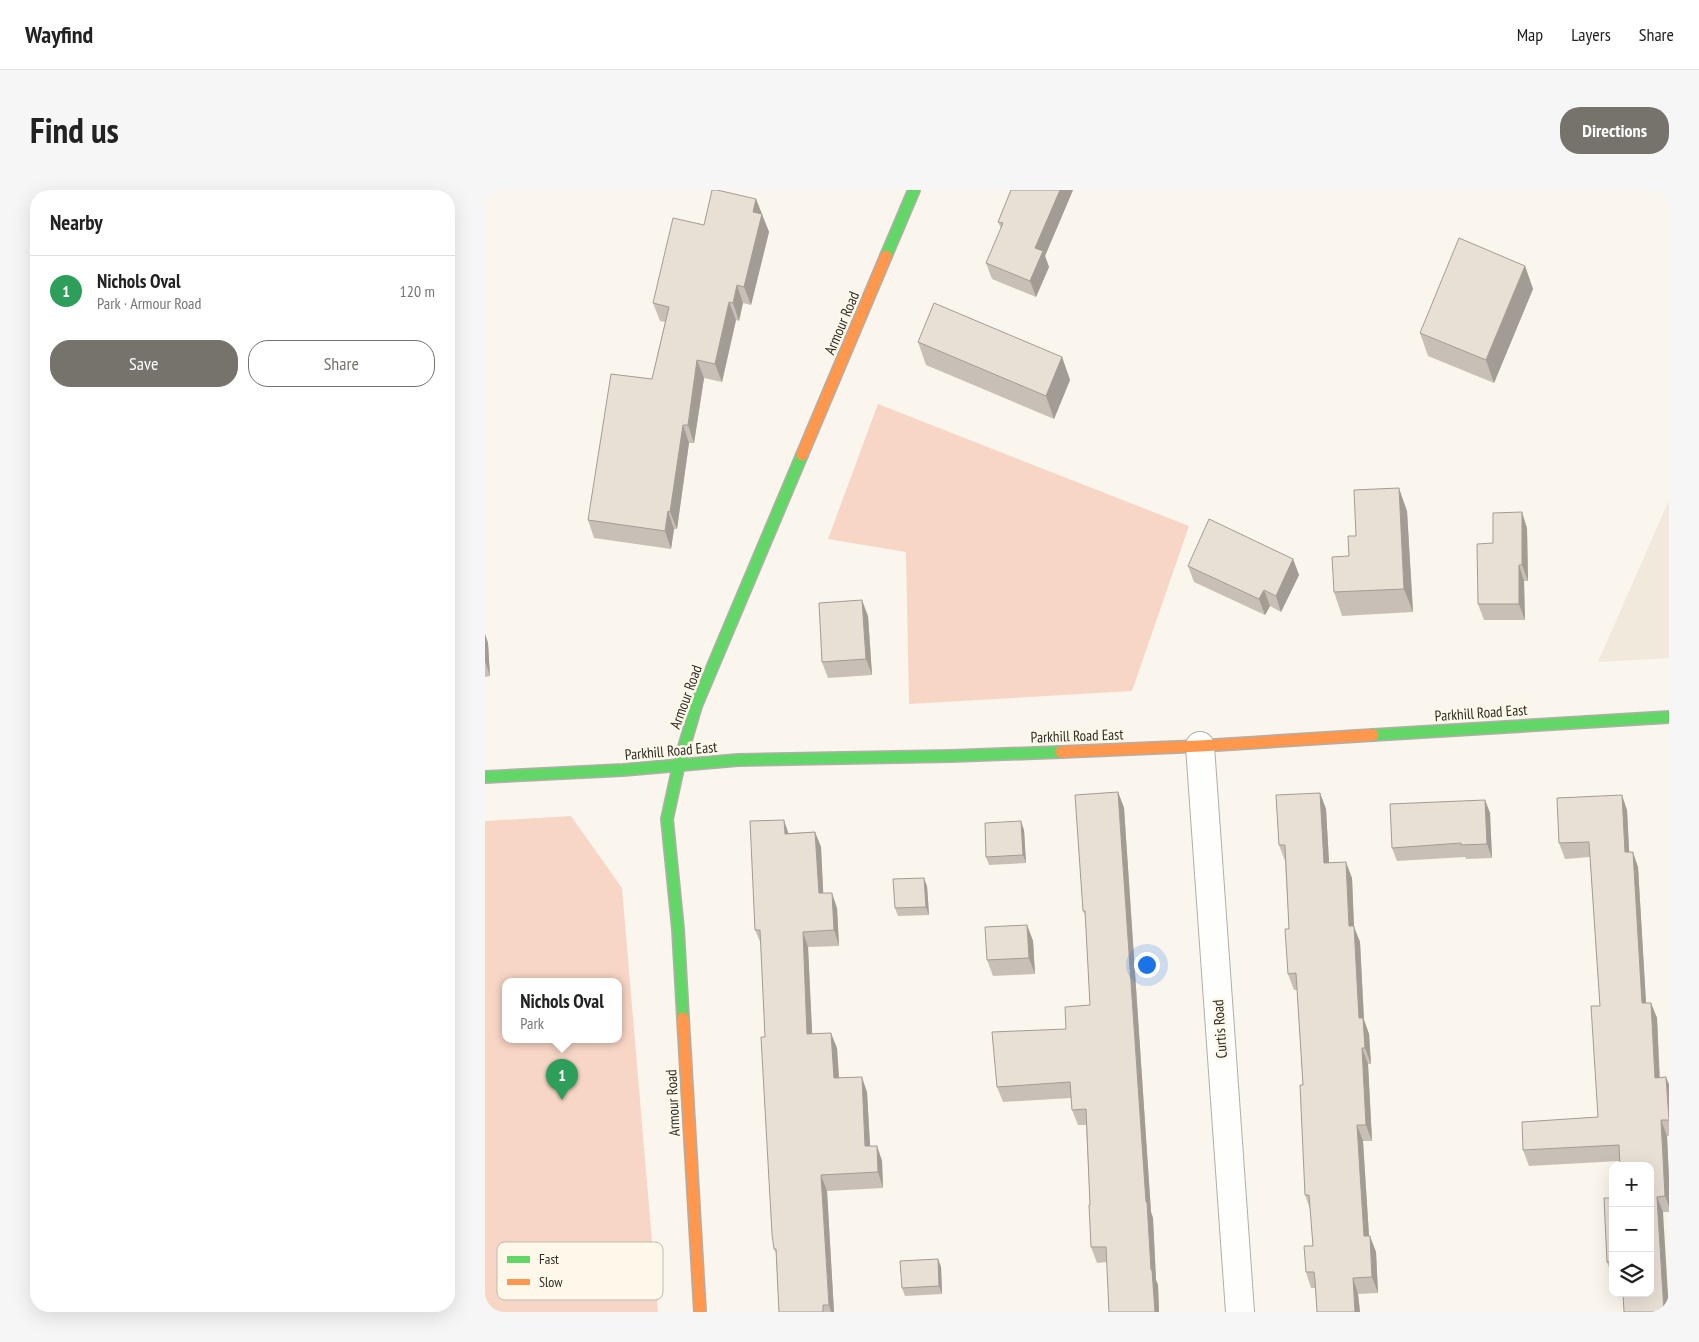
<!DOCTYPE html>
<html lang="en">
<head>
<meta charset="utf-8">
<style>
	:root { --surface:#fff; --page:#f6f6f6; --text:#222; --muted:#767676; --line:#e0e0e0; --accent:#76736d }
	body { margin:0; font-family:"PT Sans Narrow",sans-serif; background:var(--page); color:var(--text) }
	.controls { position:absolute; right:15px; bottom:15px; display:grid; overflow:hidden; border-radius:10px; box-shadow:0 5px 20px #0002 }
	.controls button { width:45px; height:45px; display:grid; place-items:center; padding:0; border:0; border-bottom:1px solid var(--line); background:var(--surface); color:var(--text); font:25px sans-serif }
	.you { position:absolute; left:661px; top:774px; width:18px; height:18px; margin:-12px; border:4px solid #fff; border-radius:50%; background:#1a73e8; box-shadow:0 0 0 8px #1a73e833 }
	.badge { display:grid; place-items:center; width:32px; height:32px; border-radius:50%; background:var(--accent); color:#fff; font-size:16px; font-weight:700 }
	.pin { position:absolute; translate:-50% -41px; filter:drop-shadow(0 1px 2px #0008) }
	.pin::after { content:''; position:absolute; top:26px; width:18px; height:15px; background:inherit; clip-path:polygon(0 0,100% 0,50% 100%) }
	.popup { position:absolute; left:17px; top:788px; width:120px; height:65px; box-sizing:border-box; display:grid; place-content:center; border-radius:10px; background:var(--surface); filter:drop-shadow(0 1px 4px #0005); font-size:16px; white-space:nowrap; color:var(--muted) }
	.popup b { font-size:19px; color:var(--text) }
	.popup::after { content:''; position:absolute; left:50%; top:100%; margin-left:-10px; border:10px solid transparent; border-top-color:var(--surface) }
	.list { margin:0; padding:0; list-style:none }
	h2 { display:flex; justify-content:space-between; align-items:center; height:65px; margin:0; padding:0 20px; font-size:21px }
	h2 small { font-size:16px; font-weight:400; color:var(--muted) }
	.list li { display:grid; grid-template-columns:32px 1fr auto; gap:15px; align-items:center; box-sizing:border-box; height:70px; padding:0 20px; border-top:1px solid var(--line) }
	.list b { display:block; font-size:19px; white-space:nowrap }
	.list p { margin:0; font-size:16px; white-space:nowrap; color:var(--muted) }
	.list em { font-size:16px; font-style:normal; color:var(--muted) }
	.actions { display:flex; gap:10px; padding:15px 20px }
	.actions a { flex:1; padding:11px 0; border:1px solid var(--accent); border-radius:20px; text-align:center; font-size:18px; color:var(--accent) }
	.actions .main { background:var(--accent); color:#fff }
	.icon { flex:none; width:28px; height:28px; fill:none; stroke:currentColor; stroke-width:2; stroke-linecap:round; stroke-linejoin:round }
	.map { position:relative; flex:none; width:1184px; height:1122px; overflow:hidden; border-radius:20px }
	header { display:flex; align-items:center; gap:30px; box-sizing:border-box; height:70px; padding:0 25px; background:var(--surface); border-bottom:1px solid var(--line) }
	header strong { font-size:24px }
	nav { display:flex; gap:28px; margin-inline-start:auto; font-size:18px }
	.intro { display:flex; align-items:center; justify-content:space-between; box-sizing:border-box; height:120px; padding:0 30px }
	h1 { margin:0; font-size:35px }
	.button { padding:12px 22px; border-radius:20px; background:var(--accent); color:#fff; font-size:18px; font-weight:700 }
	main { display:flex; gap:30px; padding:0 30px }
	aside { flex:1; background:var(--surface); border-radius:20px; box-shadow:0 5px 20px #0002 }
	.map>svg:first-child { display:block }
</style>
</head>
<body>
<header>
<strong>Wayfind</strong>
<nav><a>Map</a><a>Layers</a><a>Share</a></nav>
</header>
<div class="intro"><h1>Find us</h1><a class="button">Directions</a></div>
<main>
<aside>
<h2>Nearby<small></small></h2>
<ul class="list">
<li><span class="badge" style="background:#2e9e5b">1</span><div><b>Nichols Oval</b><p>Park · Armour Road</p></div><em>120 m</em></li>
</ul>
<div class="actions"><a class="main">Save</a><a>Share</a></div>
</aside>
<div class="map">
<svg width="1184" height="1122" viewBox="0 0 1184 1122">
	<rect width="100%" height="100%" fill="#faf6ee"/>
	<path fill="#f1eadc" d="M1184,310V468L1113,472Z"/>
	<g fill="#f7d6c5" fill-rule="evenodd">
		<path d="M393,214L704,336L647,501L424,514L421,362L343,349Z"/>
		<path d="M86,626L137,698L173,1122H0V631ZM133,791V849H21V791Z"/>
	</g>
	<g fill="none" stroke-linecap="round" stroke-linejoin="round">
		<defs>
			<path id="street" d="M715,556L755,1122"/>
			<g id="fast">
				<path d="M401,66L429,0"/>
				<path d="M888,545L1184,527"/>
				<path d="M0,587L138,580L253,570L466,566L576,562"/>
				<path d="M198,828L193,739L182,629L194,574L211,516L317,265"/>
			</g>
			<g id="slow">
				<path d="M317,265L401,66"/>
				<path d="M576,562L715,556L888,545"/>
				<path d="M198,828L215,1122"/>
			</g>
		</defs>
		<use href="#street" stroke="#b1aea9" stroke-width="30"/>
		<use href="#fast" stroke="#b1aea9" stroke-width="14"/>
		<use href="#slow" stroke="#b1aea9" stroke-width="14"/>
		<use href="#street" stroke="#fefefc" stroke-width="28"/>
		<use href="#fast" stroke="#63d668" stroke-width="11"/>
		<use href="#slow" stroke="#ff974d" stroke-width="11"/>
	</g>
	<g fill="#c8c0b7">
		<path d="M526,0H588L560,66L564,77L551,107L507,89L501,73L516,38L513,32Z"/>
		<path d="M271,9L284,42L266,115L258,113L254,131L251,130L237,192L219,188L209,253H204L192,339H189L186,359L109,348L103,330L167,189L180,132L175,131L168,113L219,35Z"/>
		<path d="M1040,76L1048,99L1009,193L943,166L935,143Z"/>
		<path d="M433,152L577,167L585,190L569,229L441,175Z"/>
		<path d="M922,321L928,422L857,426L849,402L871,346Z"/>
		<path d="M1042,338L1043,391H1039L1040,430H999L993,414L1008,353Z"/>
		<path d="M808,369L814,385L796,422L785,416L780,425L709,392L703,376Z"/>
		<path d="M383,426L387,485L343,488L337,472Z"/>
		<path d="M0,444L3,453L5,486L0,487Z"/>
		<path d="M633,602L639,618L666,1022L668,1028L671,1090L673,1095L674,1122H624L622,1072L612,1073L606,1057L605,1015L601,935H593L587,920L586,908L518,912L512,897L581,839L605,815L601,727L598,721Z"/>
		<path d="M835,603L841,619L844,673L867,688L869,737L875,752L879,830L884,844L886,874H883L887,951H878L884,1046L891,1062L893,1103L873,1104L875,1122H832L830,1098H826L821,1082L828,1056L825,1019L820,1005L818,895L812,800H809L803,784L804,739L800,671L794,655Z"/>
		<path d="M1000,610L1005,623L1007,668L981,669L980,667L912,671L907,658Z"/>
		<path d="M1142,620L1144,662L1153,677L1161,813H1166L1172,828L1175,887L1184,894V946H1182L1184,989V1022H1178L1165,1103L1135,971L1044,976L1038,960L1113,927L1115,816L1105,667L1080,669L1074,653Z"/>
		<path d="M539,640L541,673L504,675L501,667Z"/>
		<path d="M330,642L336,657L338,703L352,718L354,756L323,757L327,844L352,858L354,888L382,902L385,956H392L397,971L398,998L342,1001L349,1122H294L291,1063L289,1059L276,754L270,740L304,643Z"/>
		<path d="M442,696L444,725L413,726L410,718Z"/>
		<path d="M542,735L548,751L550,784L508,786L502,770Z"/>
		<path d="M1128,1008V1087H1127L1122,1072Z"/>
		<path d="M453,1069L456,1077L457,1104L420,1106L417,1098Z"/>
	</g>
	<g fill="#a29c95">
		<path d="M575,0H588L560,66L564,77L551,107L545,91L550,58Z"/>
		<path d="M271,9L284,42L266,115L259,97L268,22Z"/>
		<path d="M1040,76L1048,99L1009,193L1001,170Z"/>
		<path d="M252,95L258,113L254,131L248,113Z"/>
		<path d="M244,112L251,130L237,192L230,174Z"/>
		<path d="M577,167L585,190L569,229L561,206Z"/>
		<path d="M212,170L219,188L209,253L203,235Z"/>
		<path d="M198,235L204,253L192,339L185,322Z"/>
		<path d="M914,298L922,321L928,422L919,399Z"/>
		<path d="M183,321L189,339L186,359L180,341Z"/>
		<path d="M1037,322L1042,338L1043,391L1037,375Z"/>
		<path d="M808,369L814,385L796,422L791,406Z"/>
		<path d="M1034,375L1039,391L1040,430L1034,414Z"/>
		<path d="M779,400L785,416L780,425L774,409Z"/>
		<path d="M377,410L383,426L387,485L381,469Z"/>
		<path d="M0,444L3,453L5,486L0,471Z"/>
		<path d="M633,602L639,618L666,1022L668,1028L671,1090L673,1095L674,1122H670L661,1012Z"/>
		<path d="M835,603L841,619L845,689L839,673Z"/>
		<path d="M1137,605L1142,620L1145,677L1140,662Z"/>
		<path d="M1000,610L1005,623L1007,668L1002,654Z"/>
		<path d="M299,630L304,645L300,644Z"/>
		<path d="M536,631L539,640L541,673L538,665Z"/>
		<path d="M330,642L336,657L339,719L334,703Z"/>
		<path d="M1148,662L1153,677L1162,829L1157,813Z"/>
		<path d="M861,672L867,688L869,737L875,752L879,830L884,844L886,874L880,858L874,828L864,736Z"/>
		<path d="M439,688L442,696L444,725L441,717Z"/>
		<path d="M347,703L352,718L354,756L349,740Z"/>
		<path d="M542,735L548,751L550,784L544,768Z"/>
		<path d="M318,742L323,757L328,860L322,844Z"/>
		<path d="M1166,813L1172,828L1175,903L1170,888Z"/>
		<path d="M346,843L352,858L355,904L349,888Z"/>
		<path d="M877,858L883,874L887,951L881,935Z"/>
		<path d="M377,887L382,902L386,972L380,956Z"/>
		<path d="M1181,887L1184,894V929Z"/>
		<path d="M1176,930L1182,946L1184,989V1017L1180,1006Z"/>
		<path d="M872,935L878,951L885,1062L879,1046Z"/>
		<path d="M392,956L397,971L398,998L393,982Z"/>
		<path d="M336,985L342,1001L349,1122H346L344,1115Z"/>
		<path d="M1172,1007L1178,1022L1184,1122H1179Z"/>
		<path d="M885,1046L891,1062L893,1103L887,1087Z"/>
		<path d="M453,1069L456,1077L457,1104L454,1096Z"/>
		<path d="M868,1088L873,1104L875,1122H870Z"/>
	</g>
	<g fill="#e8dfd5" stroke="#a29c95">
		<path d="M227,0H232L271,9L268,22L277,24L259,97L252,95L248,113L244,112L230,174L212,170L203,235H198L185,322L183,321L180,341L103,330L126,184L167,189L184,117L168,113L188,28L219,35Z"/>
		<path d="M526,0H575L550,58L558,61L545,91L501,73L518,33L513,32Z"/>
		<path d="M974,48L1040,76L1001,170L935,143Z"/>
		<path d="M449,113L577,167L561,206L433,152Z"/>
		<path d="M914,298L919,399L849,402L847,367L864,366L863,346H871L869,300Z"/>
		<path d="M1037,322V375H1034V414H993L992,354L1008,353V323Z"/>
		<path d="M724,329L808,369L791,406L779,400L774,409L703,376Z"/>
		<path d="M377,410L381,469L337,472L334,413Z"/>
		<path d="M633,602L661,1012H662L666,1080H667L670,1122H624L621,1057H606L604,1015H605L601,919L587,920L585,892L512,897L507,842L581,839L580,817L605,815L600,721H598L590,605Z"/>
		<path d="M835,603L839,673L861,672L864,736H869L874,828H878L880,858H877L881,935H872L879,1046H885L887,1087L868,1088L870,1122H832L830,1090L829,1082H821L819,1056H828L824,1005H820L815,895H818L811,783L803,784L800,739H804L800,655H794L791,605Z"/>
		<path d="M1137,605L1140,662H1148L1157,813H1166L1170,888L1181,887L1184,930H1176L1180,1006L1172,1007L1179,1122H1139L1138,1103H1165V976H1135L1134,955L1038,960L1037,932L1113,927L1106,816H1115L1104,652L1074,653L1072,608Z"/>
		<path d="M1000,610L1002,654L976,655V653L907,658L905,614Z"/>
		<path d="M299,630L300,644L330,642L334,703H347L349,740L318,742L322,844L346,843L349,888L377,887L380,956H392L393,982L336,985L344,1115H338V1122H294L291,1059H289L287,1044L276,847H280L275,740H270L265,631Z"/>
		<path d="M536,631L538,665L501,667L500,633Z"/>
		<path d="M439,688L441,717L410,718L408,689Z"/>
		<path d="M542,735L544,768L502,770L500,737Z"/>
		<path d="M1119,1008H1128V1071L1122,1072Z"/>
		<path d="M453,1069L454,1096L417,1098L415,1071Z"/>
	</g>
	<g text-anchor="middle" stroke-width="5" stroke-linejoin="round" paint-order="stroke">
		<g font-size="15" fill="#2f2d28" stroke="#fef8ea">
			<text transform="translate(357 133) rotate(-67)" y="5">Armour Road</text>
			<text transform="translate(201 507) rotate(-70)" y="5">Armour Road</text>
			<text transform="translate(996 523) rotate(-4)" y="5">Parkhill Road East</text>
			<text transform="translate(592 546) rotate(-2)" y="5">Parkhill Road East</text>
			<text transform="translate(186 561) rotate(-5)" y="5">Parkhill Road East</text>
			<text transform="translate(735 839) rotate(-94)" y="5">Curtis Road</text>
			<text transform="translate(188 913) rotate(-93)" y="5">Armour Road</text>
		</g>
	</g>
	<rect x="12" y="1052" width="166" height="58" rx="8" fill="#fef8ea" stroke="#c0bbb0" stroke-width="1"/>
	<rect x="22" y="1066" width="23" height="7" fill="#63d668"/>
	<rect x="22" y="1089" width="23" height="6" fill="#ff974d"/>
	<g font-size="14" fill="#2f2d28">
		<text x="54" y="1074">Fast</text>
		<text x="54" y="1097">Slow</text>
	</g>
</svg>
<div class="controls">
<button>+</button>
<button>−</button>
<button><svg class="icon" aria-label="layers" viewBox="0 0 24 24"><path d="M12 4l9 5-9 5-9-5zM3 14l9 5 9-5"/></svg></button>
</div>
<div class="you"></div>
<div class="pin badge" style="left:77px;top:910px;background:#2e9e5b">1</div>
<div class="popup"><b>Nichols Oval</b>Park</div>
</div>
</main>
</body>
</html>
